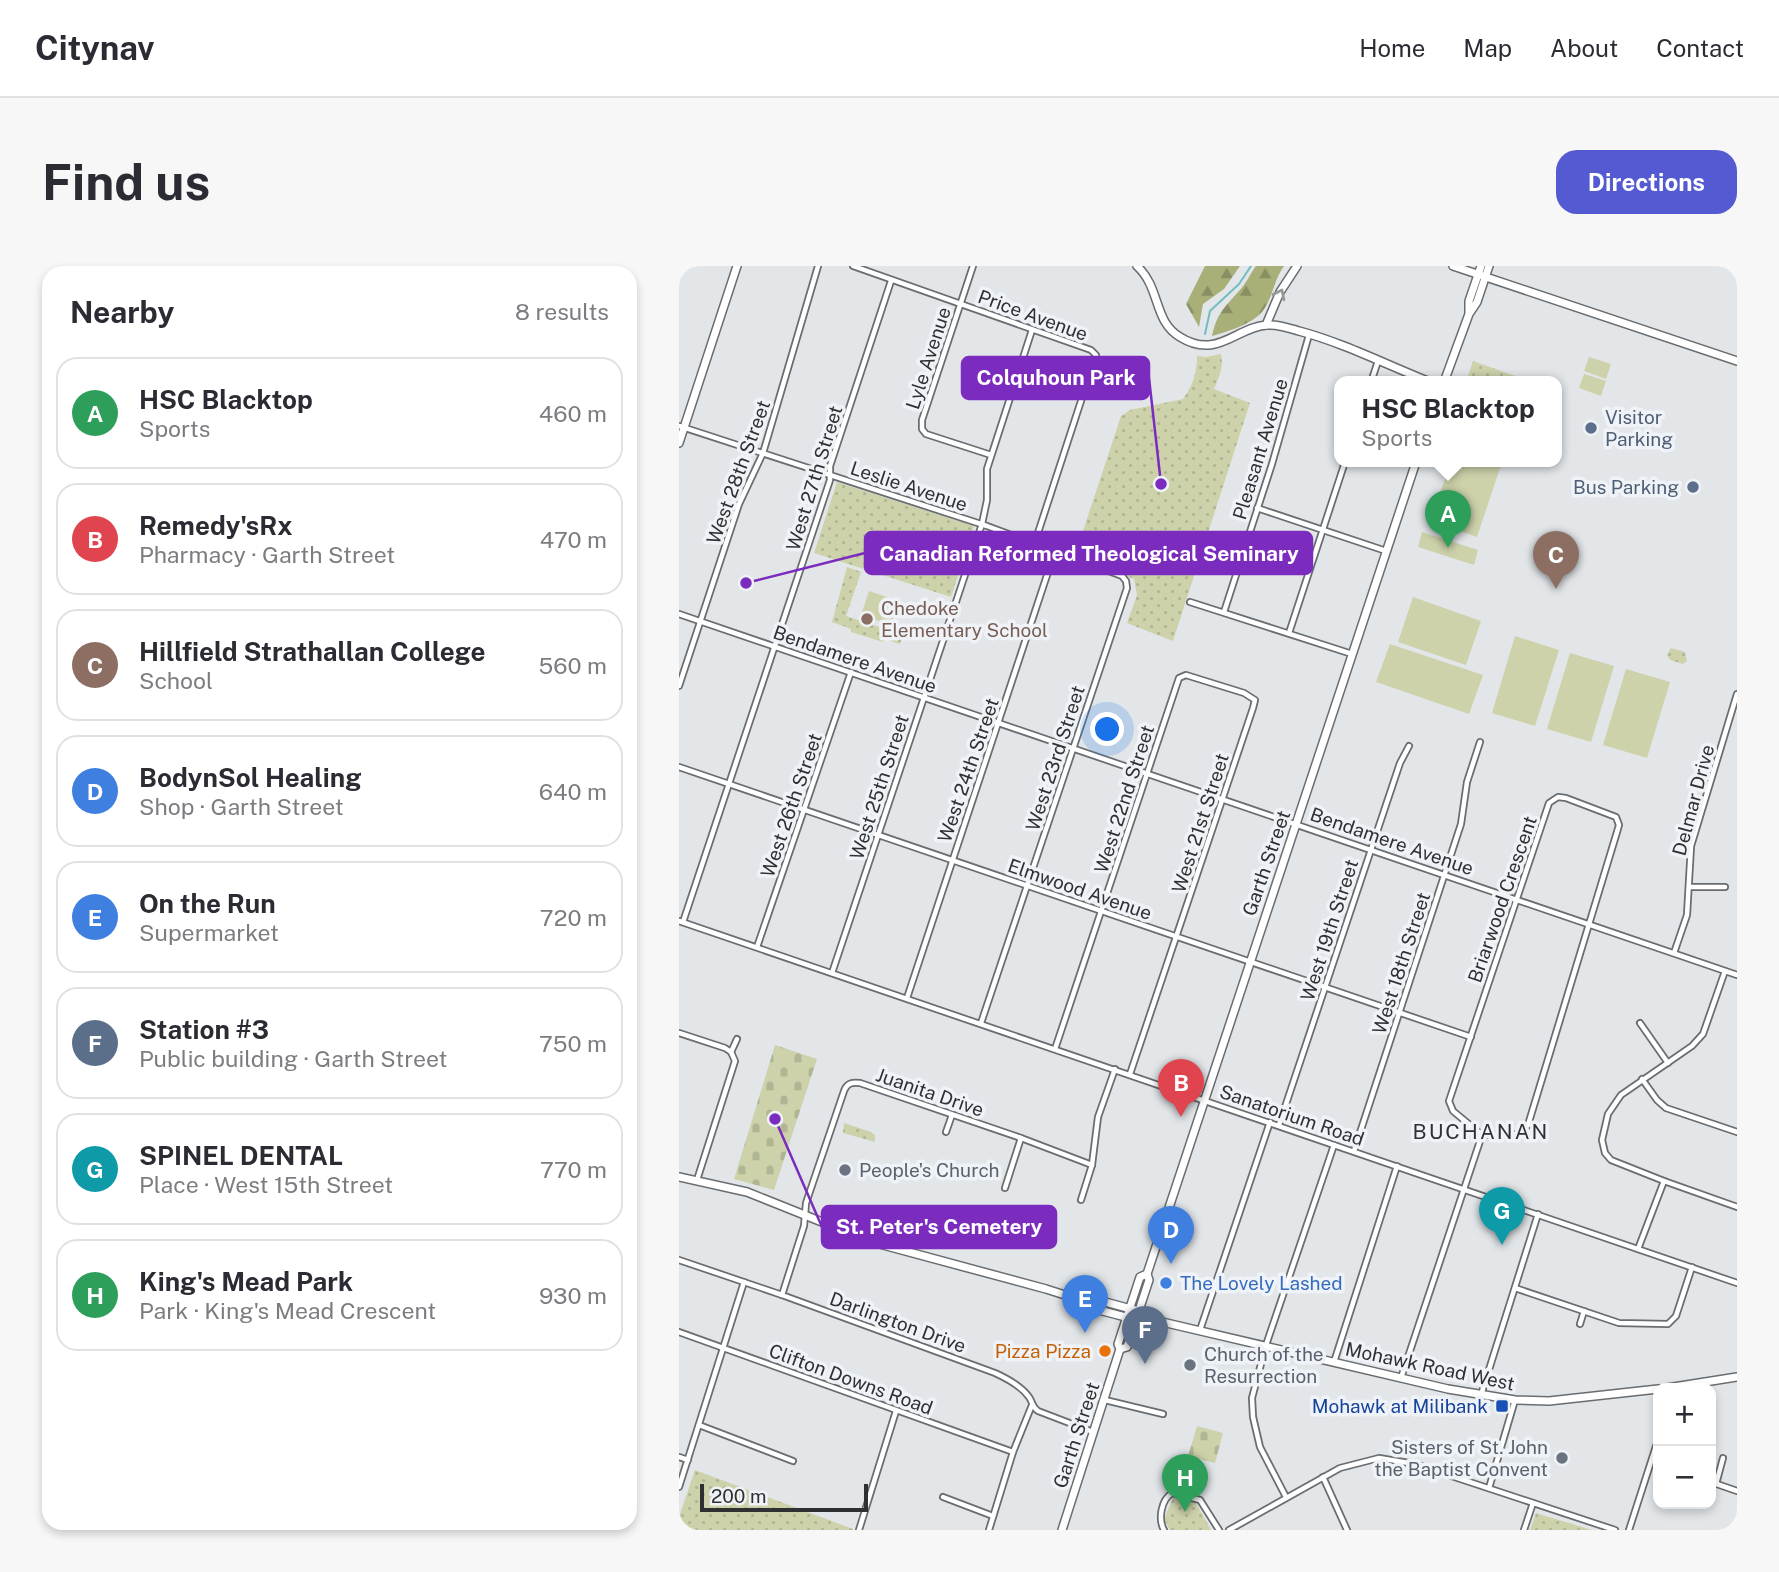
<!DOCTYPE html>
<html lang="en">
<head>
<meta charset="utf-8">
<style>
	:root { --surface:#fff; --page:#f7f7f7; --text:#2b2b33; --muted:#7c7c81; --line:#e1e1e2; --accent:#545ad1 }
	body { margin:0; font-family:"Public Sans",sans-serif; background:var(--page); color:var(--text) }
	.controls { position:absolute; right:21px; bottom:21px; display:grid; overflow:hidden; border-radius:14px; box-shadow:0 4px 10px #0003 }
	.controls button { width:63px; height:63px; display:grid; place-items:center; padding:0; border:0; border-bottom:2px solid var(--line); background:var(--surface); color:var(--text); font:35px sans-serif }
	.scale { position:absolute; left:21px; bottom:18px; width:168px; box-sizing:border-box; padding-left:7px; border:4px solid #2f3032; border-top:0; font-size:19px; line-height:24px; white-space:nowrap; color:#2f3032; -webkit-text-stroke:5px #eff3f7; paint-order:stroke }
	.you { position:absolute; left:429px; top:464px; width:24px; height:24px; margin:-18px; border:5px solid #fff; border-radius:50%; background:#1a73e8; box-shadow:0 0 0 10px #1a73e833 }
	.badge { display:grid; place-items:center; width:46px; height:46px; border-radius:50%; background:var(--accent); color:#fff; font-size:23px; font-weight:700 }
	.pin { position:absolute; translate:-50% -58px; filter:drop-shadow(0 2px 4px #0008) }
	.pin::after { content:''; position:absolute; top:37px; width:24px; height:21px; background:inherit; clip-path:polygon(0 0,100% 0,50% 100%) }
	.popup { position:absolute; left:655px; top:110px; width:228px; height:91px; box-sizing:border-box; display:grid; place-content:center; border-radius:14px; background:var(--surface); filter:drop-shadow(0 2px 5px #0005); font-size:23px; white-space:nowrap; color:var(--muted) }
	.popup b { font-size:26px; color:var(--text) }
	.popup::after { content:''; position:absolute; left:50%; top:100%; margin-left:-14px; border:14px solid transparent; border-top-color:var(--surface) }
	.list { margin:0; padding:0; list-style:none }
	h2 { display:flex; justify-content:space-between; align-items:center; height:91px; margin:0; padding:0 28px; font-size:30px }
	h2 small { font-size:23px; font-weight:400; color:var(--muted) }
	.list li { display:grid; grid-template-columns:46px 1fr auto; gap:21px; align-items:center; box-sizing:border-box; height:112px; margin:0 14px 14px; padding:0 14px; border:2px solid var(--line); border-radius:21px }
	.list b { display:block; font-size:26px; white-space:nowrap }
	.list p { margin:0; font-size:23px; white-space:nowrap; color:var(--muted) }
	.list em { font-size:23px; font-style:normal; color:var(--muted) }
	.map { position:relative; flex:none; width:1058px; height:1264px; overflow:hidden; border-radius:21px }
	header { display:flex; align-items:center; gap:42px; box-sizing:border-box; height:98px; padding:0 35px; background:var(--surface); border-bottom:2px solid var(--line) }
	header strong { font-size:33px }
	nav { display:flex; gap:38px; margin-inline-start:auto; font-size:24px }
	.intro { display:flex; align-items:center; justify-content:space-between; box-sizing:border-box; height:168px; padding:0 42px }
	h1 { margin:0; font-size:49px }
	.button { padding:18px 32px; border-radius:21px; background:var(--accent); color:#fff; font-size:24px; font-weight:700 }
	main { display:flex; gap:42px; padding:0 42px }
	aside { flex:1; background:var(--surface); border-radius:21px; box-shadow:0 4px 10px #0003 }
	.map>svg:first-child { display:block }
</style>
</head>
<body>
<header>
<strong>Citynav</strong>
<nav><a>Home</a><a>Map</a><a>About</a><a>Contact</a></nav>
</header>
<div class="intro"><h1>Find us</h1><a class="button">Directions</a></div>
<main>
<aside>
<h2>Nearby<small>8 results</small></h2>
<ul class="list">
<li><span class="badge" style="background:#2e9e5b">A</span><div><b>HSC Blacktop</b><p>Sports</p></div><em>460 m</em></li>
<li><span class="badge" style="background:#e0444e">B</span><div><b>Remedy'sRx</b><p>Pharmacy · Garth Street</p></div><em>470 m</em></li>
<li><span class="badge" style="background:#8d6e63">C</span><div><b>Hillfield Strathallan College</b><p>School</p></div><em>560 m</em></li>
<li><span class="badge" style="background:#3f7fe0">D</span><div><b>BodynSol Healing</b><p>Shop · Garth Street</p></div><em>640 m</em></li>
<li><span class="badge" style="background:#3f7fe0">E</span><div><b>On the Run</b><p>Supermarket</p></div><em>720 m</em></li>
<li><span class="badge" style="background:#5c6f8a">F</span><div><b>Station #3</b><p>Public building · Garth Street</p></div><em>750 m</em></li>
<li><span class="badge" style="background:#0f9aa8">G</span><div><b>SPINEL DENTAL</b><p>Place · West 15th Street</p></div><em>770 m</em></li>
<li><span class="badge" style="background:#2e9e5b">H</span><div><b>King's Mead Park</b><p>Park · King's Mead Crescent</p></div><em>930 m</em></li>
</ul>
</aside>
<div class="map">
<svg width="1058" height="1264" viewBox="0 0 1058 1264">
	<defs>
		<pattern id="forest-firs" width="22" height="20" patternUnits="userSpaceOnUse" patternTransform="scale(1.75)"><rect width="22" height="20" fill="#a8af77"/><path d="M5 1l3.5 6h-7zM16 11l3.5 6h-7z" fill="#898f62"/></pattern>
		<pattern id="cemetery-stones" width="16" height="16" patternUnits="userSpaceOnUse" patternTransform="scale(1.75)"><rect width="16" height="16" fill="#cdd2ab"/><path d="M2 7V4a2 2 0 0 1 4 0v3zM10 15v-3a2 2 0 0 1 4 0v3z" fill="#b0b594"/></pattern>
		<pattern id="park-dots" width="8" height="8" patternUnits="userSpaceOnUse" patternTransform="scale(1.75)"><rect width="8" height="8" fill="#cdd2ab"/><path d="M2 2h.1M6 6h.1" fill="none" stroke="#b0b594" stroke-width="1.8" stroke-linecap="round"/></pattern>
	</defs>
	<rect width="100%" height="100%" fill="#e2e6e9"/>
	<g fill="#cdd2ab">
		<path d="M910,91L932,98L927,113L905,105Z"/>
		<path d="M905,108L927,115L922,130L900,122Z"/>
		<path d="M772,196H823L798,271L751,255Z"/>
		<path d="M743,266L799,284L795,299L739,281Z"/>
		<path d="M190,325L219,335L212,359L182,349Z"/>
		<path d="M734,331L802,355L787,399L719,376Z"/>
		<path d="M836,370L880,384L856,460L813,447Z"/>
		<path d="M711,378L804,409L790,448L697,416Z"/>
		<path d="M891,387L935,400L912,476L868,463Z"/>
		<path d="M947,403L991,416L968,492L924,479Z"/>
	</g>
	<g fill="url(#forest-firs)">
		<path d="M526,0H561L545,23L524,38L520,61L507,38Z"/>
		<path d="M577,0H605C595,13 594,32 583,46C573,58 548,66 533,70C538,47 545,42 560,25C567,18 571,8 577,0Z"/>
	</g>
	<g fill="url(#cemetery-stones)">
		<path d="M96,779L138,793L95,924L55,913Z"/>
		<path d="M518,1160L544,1167L536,1197L509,1190Z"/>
	</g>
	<g fill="url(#park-dots)">
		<path d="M542,88C545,101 540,111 535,123L571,137L494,375L448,357L458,329L455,313L396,289L442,150L451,144L504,133C514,120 518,106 518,90L527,91Z"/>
		<path d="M794,95L853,116H787Z"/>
		<path d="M158,216L295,260L272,331L135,287Z"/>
		<path d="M168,301L182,306L167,350L224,369L221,378L206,373L204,376L172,366V363L153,356Z"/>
		<path d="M992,382L1006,386L1008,395L1004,398L991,394L988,389Z"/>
		<path d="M165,857L192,866L196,869V876L164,867Z"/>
		<path d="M16,1204L174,1263V1264H0V1251Z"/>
		<path d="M494,1232L517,1237L532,1264H491L485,1253Z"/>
		<path d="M857,1247L913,1264H851Z"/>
	</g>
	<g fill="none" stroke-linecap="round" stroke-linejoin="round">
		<path stroke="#71bdc0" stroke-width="2" d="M526,68L531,45L560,18L572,0"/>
		<defs>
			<g id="street">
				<path d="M174,0L412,84L417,89L356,276"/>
				<path d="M294,0L243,154V163L247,168L312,189"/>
				<path d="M692,116L699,95"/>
				<path d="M0,160L308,260L443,310L447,315L448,322L302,757"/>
				<path d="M578,242L707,285"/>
				<path d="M511,336L673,388"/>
				<path d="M545,346L593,198L630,69"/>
				<path d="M0,348L1058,709"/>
				<path d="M610,367L666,196"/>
				<path d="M0,420L60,238L84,187L139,0"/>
				<path d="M0,501L792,771"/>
				<path d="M1011,621H1046"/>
				<path d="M0,655L1058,1017"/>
				<path d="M4,656L151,214V200L212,15"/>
				<path d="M78,681L172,406"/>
				<path d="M995,687L1008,649L1012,580L1058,428"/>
				<path d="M1046,705L1024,768L1013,780L942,829L929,848L923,874L926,887L932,894L985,915L1058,941"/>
				<path d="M153,707L303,258L308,234V203L353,64"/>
				<path d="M228,732L376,285"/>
				<path d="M961,757L989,797"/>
				<path d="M0,767L46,782L52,786L56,795L18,914"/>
				<path d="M376,783L500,412L507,409L565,427L576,434L574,442L451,808"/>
				<path d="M52,786L58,773"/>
				<path d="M963,813L978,834L987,842L1058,866"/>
				<path d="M600,859L721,497L730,480"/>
				<path d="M267,866L273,849"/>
				<path d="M675,885L782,558L788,516L801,476"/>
				<path d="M326,922L342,872"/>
				<path d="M402,934L413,899L419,851L436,803"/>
				<path d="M959,983L985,915"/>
				<path d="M0,994L103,1029L316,1107C327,1112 343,1121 350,1131C354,1137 353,1141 359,1145L414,1166"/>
				<path d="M836,1022L940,1057L989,1058L997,1050L1013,1001"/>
				<path d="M103,1029L125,960L127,937L165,825C168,817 173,816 181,817L342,872L413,899"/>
				<path d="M901,1058L905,1045"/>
				<path d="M521,1064L591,856"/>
				<path d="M0,1066L334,1186"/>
				<path d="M655,1096L718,900"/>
				<path d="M722,1112L803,869L841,868L849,859L938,566L940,559L937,551L887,532L879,531L870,537L770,835L774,845L803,869"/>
				<path d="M802,1129L859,948"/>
				<path d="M426,1134L484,1148"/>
				<path d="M20,1159L114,1195"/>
				<path d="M0,1191L9,1194"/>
				<path d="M644,1211L668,1264"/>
				<path d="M1032,1216L1058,1225"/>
				<path d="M1037,1218L1044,1192"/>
				<path d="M0,1221L65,1016"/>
				<path d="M810,1222L836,1134"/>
				<path d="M264,1231L314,1250"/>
				<path d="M607,1231L581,1181L574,1151L573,1132L587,1079L655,879"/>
				<path d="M180,1264L217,1145"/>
				<path d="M310,1264L334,1186L353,1139"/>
				<path d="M485,1264C479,1253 482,1234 493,1227L521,1234L540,1264"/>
				<path d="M550,1264L661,1202L700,1192L736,1198L936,1264"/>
				<path d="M845,1264L854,1237"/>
				<path d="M950,1264L979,1174"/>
			</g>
			<g id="secondary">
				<path d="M458,0C482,22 474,55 501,71C538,94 557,61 588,59C599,58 610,62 620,65C665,77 708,99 751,116"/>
				<path d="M774,0L1058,95"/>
				<path d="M790,46V35L802,0"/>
				<path d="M587,59L601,26L618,0"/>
				<path d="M765,116L790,48L798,36L810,0"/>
				<path d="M0,177L58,0"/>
				<path d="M0,911L68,926L193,976L367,1023L408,1036L416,1043L473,1058L479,1055L769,1123L836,1134L870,1135L979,1123"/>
				<path d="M408,1036L419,1034L474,1049L479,1055"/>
				<path d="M441,1083L448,1081L470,1014L468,1008L737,196"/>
				<path d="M988,1122L1058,1111"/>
				<path d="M383,1264L441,1083L439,1078L461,1011L468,1008"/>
			</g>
		</defs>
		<use href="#street" stroke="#696d70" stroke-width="8"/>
		<use href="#secondary" stroke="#696d70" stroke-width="10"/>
		<use href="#street" stroke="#fff" stroke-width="4.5"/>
		<use href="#secondary" stroke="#fff" stroke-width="7"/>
	</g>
	<defs><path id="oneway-chevron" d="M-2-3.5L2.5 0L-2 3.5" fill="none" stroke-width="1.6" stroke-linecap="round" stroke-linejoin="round" transform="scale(1.75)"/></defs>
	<use stroke="#979898" href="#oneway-chevron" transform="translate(601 28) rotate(-64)"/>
	<g fill="#5c6f8a" stroke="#eff3f7" stroke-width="2.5">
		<circle cx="912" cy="162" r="7"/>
		<circle cx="1014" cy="221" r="7"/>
	</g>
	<circle fill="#8d6e63" stroke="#eff3f7" stroke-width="2.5" cx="188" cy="353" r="7"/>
	<g fill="#6b7280" stroke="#eff3f7" stroke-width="2.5">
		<circle cx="166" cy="904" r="7"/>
		<circle cx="511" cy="1099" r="7"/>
		<circle cx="883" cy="1192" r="7"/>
	</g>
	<circle fill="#3f7fe0" stroke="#eff3f7" stroke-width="2.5" cx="487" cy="1017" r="7"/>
	<circle fill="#e8710a" stroke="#eff3f7" stroke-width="2.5" cx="426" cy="1085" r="7"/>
	<rect fill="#1a4fb4" stroke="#eff3f7" stroke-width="2.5" x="816" y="1133" width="14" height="14" rx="3.5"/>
	<g text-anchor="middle" stroke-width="7" stroke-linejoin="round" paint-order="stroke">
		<g font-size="19" fill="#2f3032" stroke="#eff3f7">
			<text transform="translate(354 49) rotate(20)" y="7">Price Avenue</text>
			<text transform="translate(249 92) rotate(-72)" y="7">Lyle Avenue</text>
			<text transform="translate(581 183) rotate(-73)" y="7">Pleasant Avenue</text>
			<text transform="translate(59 206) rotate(-70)" y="7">West 28th Street</text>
			<text transform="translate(135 212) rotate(-73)" y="7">West 27th Street</text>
			<text transform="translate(230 220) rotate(18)" y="7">Leslie Avenue</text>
			<text transform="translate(176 393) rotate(19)" y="7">Bendamere Avenue</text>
			<text transform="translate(376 492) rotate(-72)" y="7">West 23rd Street</text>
			<text transform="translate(289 504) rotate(-71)" y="7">West 24th Street</text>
			<text transform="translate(200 521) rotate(-72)" y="7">West 25th Street</text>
			<text transform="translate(445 533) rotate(-72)" y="7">West 22nd Street</text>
			<text transform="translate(1014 534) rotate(-75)" y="7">Delmar Drive</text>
			<text transform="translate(112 539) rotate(-71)" y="7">West 26th Street</text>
			<text transform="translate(521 557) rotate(-72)" y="7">West 21st Street</text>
			<text transform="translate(713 575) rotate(19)" y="7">Bendamere Avenue</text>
			<text transform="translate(587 597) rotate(-71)" y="7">Garth Street</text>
			<text transform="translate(401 623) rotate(19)" y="7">Elmwood Avenue</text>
			<text transform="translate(823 633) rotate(-71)" y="7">Briarwood Crescent</text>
			<text transform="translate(650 664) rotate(-72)" y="7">West 19th Street</text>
			<text transform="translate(722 697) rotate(-72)" y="7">West 18th Street</text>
			<text transform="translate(251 826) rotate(19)" y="7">Juanita Drive</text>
			<text transform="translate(613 849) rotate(19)" y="7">Sanatorium Road</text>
			<text transform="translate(219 1056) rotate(20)" y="7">Darlington Drive</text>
			<text transform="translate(751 1100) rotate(12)" y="7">Mohawk Road West</text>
			<text transform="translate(172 1113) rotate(20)" y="7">Clifton Downs Road</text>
			<text transform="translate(397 1169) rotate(-72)" y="7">Garth Street</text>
		</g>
		<g font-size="19" fill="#4e5e75" stroke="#eff3f7" text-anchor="start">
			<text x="926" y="158">Visitor<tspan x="926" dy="22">Parking</tspan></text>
			<text x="1000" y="228" text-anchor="end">Bus Parking</text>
		</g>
		<g font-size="19" fill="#785e54" stroke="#eff3f7" text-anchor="start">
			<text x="202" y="349">Chedoke<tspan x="202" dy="22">Elementary School</tspan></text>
		</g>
		<g font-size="19" fill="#5b616d" stroke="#eff3f7" text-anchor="start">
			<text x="180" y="911">People's Church</text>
			<text x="525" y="1095">Church of the<tspan x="525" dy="22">Resurrection</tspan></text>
			<text x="869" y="1188" text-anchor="end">Sisters of St. John<tspan x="869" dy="22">the Baptist Convent</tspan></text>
		</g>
		<g font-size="19" fill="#366cbe" stroke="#eff3f7" text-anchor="start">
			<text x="501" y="1024">The Lovely Lashed</text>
		</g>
		<g font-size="19" fill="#c56008" stroke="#eff3f7" text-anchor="end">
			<text x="412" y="1092">Pizza Pizza</text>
		</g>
		<g font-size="19" fill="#164399" stroke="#eff3f7" text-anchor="end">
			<text x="809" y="1147">Mohawk at Milibank</text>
		</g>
		<g font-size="21" letter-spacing="2" fill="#2f3032" stroke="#eff3f7">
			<text x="802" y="873">BUCHANAN</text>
		</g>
	</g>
	<path fill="none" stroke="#7b2cbf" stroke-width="2.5" d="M482 218L470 112M67 317L186 287M96 853L143 961"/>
	<g fill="#7b2cbf" stroke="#eff3f7" stroke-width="2.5">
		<circle cx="482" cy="218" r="7"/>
		<circle cx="67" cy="317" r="7"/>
		<circle cx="96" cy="853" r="7"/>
	</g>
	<g fill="#7b2cbf" stroke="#7b2cbf" stroke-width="2.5">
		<rect x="283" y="91" width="187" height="42" rx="7"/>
		<rect x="186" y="266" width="447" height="42" rx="7"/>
		<rect x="143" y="940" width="234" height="42" rx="7"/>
	</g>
	<g font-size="21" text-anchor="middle" font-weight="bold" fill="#fff">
		<text x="377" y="119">Colquhoun Park</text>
		<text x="410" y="295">Canadian Reformed Theological Seminary</text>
		<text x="260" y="968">St. Peter's Cemetery</text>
	</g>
</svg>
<div class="controls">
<button>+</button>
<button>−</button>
</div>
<div class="scale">200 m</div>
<div class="you"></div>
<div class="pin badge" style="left:769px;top:282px;background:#2e9e5b">A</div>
<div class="popup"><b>HSC Blacktop</b>Sports</div>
<div class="pin badge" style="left:502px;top:851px;background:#e0444e">B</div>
<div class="pin badge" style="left:877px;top:323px;background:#8d6e63">C</div>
<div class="pin badge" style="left:492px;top:998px;background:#3f7fe0">D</div>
<div class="pin badge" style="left:406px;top:1067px;background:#3f7fe0">E</div>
<div class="pin badge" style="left:466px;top:1098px;background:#5c6f8a">F</div>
<div class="pin badge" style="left:823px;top:979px;background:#0f9aa8">G</div>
<div class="pin badge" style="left:506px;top:1246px;background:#2e9e5b">H</div>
</div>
</main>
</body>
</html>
